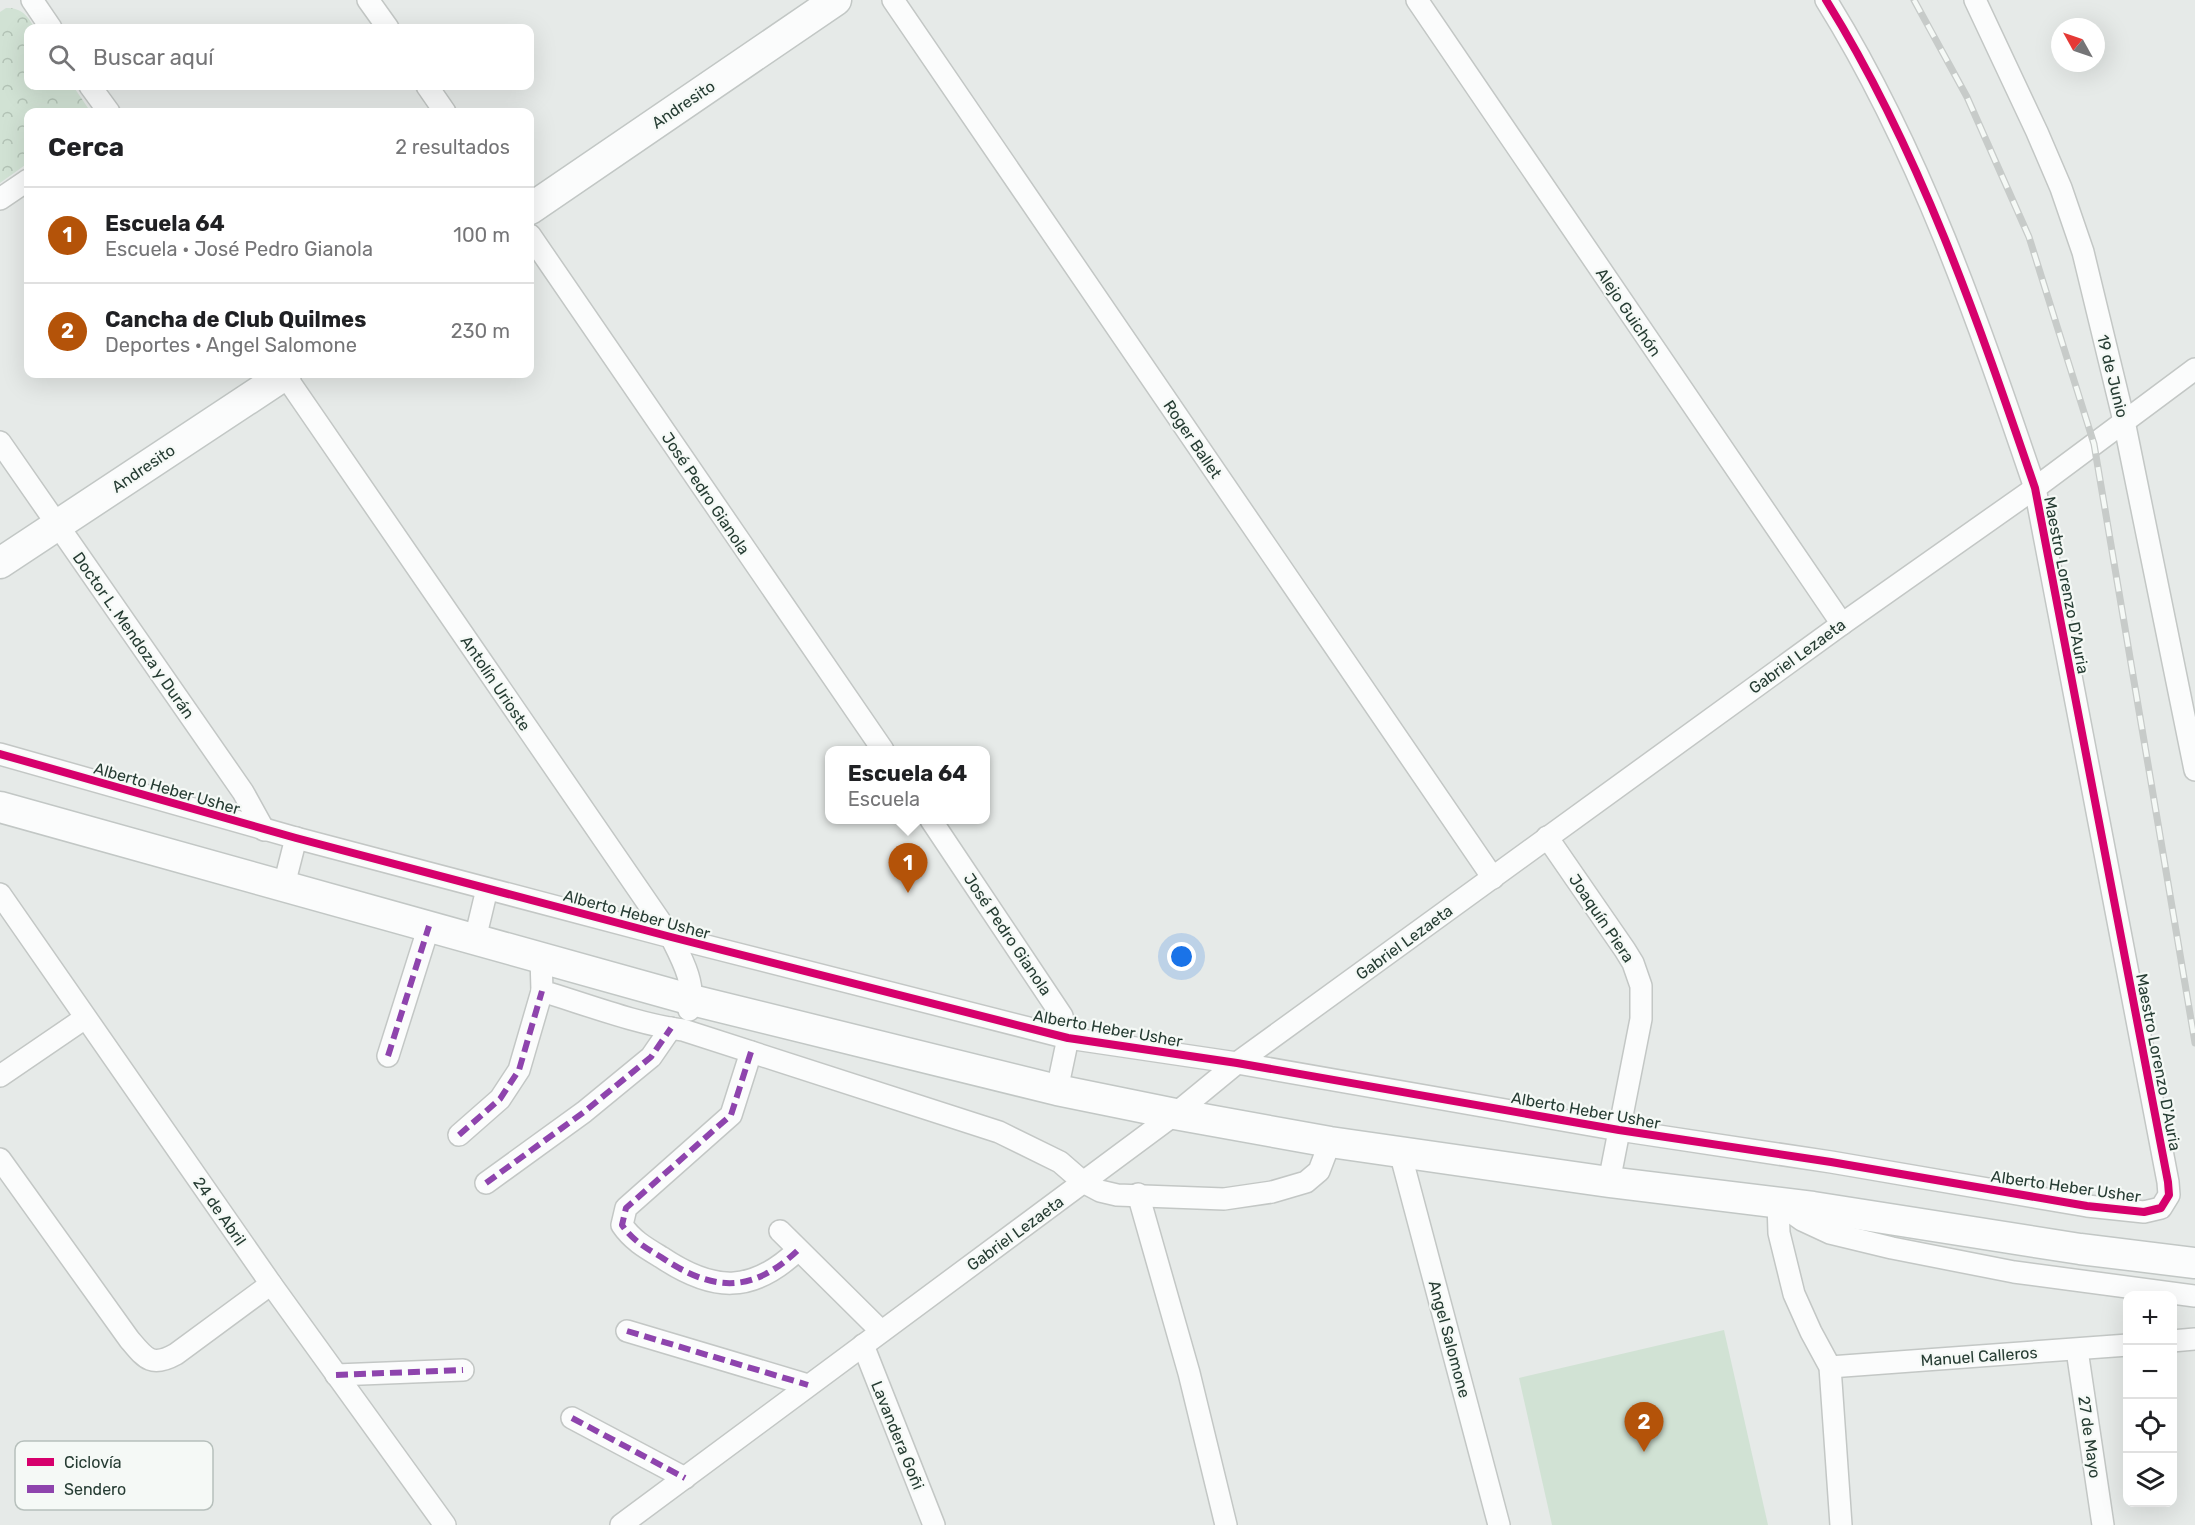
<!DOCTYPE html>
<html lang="es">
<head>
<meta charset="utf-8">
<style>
	:root { --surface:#fff; --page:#f2f2f2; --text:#202124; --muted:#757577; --line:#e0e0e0; --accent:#b45309 }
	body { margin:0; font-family:Rubik,sans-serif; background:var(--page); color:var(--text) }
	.controls { position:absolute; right:18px; bottom:18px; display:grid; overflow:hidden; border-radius:12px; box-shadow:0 6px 24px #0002 }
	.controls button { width:54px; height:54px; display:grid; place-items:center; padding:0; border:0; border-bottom:2px solid var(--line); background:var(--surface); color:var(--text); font:30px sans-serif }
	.compass { position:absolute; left:2051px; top:18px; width:54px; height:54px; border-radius:50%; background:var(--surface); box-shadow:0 6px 24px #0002; rotate:310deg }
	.you { position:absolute; left:1182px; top:957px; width:21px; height:21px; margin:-15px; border:4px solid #fff; border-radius:50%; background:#1a73e8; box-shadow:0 0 0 9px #1a73e833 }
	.badge { display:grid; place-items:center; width:39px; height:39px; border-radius:50%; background:var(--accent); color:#fff; font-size:20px; font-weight:700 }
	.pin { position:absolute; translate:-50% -50px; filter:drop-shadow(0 2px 3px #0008) }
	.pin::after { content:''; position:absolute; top:32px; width:21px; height:18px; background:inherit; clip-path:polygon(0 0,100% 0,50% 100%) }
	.popup { position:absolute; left:825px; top:746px; width:165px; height:78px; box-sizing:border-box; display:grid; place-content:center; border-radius:12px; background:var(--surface); filter:drop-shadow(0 2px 4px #0005); font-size:20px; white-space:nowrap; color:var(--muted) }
	.popup b { font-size:22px; color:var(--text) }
	.popup::after { content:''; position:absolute; left:50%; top:100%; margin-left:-12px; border:12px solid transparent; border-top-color:var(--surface) }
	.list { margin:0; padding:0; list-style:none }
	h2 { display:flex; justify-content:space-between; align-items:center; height:78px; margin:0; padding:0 24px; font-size:26px }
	h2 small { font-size:20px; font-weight:400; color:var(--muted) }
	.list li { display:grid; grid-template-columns:39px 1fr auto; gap:18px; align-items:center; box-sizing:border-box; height:96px; padding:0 24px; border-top:2px solid var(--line) }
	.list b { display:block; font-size:22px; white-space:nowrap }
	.list p { margin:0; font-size:20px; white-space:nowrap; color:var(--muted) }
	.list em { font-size:20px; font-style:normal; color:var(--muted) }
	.icon { flex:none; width:33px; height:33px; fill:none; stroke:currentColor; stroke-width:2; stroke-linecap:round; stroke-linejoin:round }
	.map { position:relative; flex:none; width:2195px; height:1525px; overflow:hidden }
	.search { position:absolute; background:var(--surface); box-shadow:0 6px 24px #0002; left:24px; top:24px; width:510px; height:66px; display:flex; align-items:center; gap:15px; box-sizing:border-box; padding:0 21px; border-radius:12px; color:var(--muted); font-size:22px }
	.panel { position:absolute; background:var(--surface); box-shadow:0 6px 24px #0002; left:24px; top:108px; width:510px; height:270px; border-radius:12px }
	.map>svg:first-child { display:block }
</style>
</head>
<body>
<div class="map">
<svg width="2195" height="1525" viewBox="0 0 2195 1525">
	<defs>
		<pattern id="park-crowns" width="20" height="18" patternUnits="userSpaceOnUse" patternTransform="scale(1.5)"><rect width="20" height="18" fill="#d1e2d4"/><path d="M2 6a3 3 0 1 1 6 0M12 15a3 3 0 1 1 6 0" fill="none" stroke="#b3c3b6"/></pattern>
	</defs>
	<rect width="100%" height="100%" fill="#e6eae8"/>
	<path fill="#d1e2d4" d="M1724,1330L1768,1525H1552L1519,1378Z"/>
	<path fill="url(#park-crowns)" d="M6,8C23,8 27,16 35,28H28V86H73L88,108L89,112H28V163L0,183V12Z"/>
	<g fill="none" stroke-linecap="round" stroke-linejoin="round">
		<defs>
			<g id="street">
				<path d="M32,0L51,28"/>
				<path d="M368,0L388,28"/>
				<path d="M893,0L1493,878"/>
				<path d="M1417,0L1842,624"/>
				<path d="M1975,0L2037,132L2061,188L2083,252L2124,421L2195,770"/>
				<path d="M90,86L109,112"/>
				<path d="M427,86L445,112"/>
				<path d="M0,199L28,180"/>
				<path d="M530,235L883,750"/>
				<path d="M284,374L671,937C682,959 697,986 689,1010"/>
				<path d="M0,442L243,792L264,830"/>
				<path d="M0,754L296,838L671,937L1068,1038L1237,1063L1619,1130L1831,1162L2087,1206L2144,1212L2161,1208L2169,1195L2168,1182L2035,488C1978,321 1920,151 1826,0"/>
				<path d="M931,820L1062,1016L1068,1038L1057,1090"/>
				<path d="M1547,837L1625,950L1633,963L1641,986V1019L1609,1182"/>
				<path d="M284,885L296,838"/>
				<path d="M0,894L271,1284L445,1525"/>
				<path d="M475,939L487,889"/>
				<path d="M541,957L542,991C585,1004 640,1025 683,1030L999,1132L1060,1162L1083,1182L1100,1191L1117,1195L1224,1199L1272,1192L1306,1182L1319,1171L1330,1142"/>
				<path d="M751,1052L731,1115L626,1208L622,1225C632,1240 646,1248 661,1257C713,1292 752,1294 798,1250"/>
				<path d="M388,1056L429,926"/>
				<path d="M0,1076L85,1018"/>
				<path d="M459,1135L500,1099L519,1070L542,991"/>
				<path d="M1400,1152L1499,1525"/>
				<path d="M0,1159L129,1339C145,1358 151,1368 176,1354L271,1284"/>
				<path d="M486,1183L584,1112L651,1057L671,1028"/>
				<path d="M1138,1194L1189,1373L1226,1525"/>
				<path d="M1778,1203L1779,1233L1794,1294L1811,1332L1830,1367L1841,1525"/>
				<path d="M1781,1205L1802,1220L1830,1233L1892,1248L2014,1272L2195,1296"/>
				<path d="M780,1231L881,1331"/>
				<path d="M627,1331L808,1385"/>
				<path d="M2172,1341L2195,1339"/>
				<path d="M863,1345L934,1525"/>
				<path d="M2077,1350L2103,1525"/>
				<path d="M1830,1367L2128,1345"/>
				<path d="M336,1375L463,1370"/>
				<path d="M572,1418L685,1478"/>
				<path d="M621,1525L1175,1114L1237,1063L1842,624L2035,488L2195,369"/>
			</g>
			<g id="secondary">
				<path d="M530,209L836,0"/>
				<path d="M0,563L286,374"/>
				<path d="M0,807L692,1000L1057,1090L1175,1114L1330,1142L1609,1182L1813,1207L2080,1249L2195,1263"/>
			</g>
		</defs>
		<use href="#street" stroke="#c3c7c5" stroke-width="24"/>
		<use href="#secondary" stroke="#c2c7c5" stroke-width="33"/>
		<use href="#street" stroke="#fbfcfc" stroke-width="21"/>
		<use href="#secondary" stroke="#fbfcfc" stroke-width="30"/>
		<defs>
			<path id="rail" d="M1914,0L1967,97L2029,237L2094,444L2195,1043"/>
		</defs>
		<use href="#rail" stroke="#c7cbc9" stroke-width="7"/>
		<use href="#rail" stroke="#f5f9f6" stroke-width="4.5" stroke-dasharray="14" stroke-linecap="butt"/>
		<g stroke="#8e44ad" stroke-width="6" stroke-dasharray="12 6" stroke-linecap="butt">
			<path d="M751,1052L731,1115L626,1208L622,1225C632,1240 646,1248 661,1257C713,1292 752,1294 798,1250"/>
			<path d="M388,1056L429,926"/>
			<path d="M459,1135L500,1099L519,1070L542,991"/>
			<path d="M486,1183L584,1112L651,1057L671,1028"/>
			<path d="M627,1331L808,1385"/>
			<path d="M336,1375L463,1370"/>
			<path d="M572,1418L685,1478"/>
		</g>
		<defs>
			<path id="cycleway" d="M0,754L296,838L671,937L1068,1038L1237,1063L1619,1130L1831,1162L2087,1206L2144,1212L2161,1208L2169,1195L2168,1182L2035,488C1978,321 1920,151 1826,0"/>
		</defs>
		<use href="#cycleway" stroke="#f5f9f6" stroke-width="11"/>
		<use href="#cycleway" stroke="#d6006c" stroke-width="8"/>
	</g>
	<g text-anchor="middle" stroke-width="4.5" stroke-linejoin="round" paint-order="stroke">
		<g font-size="16" fill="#263c33" stroke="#f5f9f6">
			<text transform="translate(683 104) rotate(-34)" y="6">Andresito</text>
			<text transform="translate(1629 312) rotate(56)" y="6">Alejo Guichón</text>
			<text transform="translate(2113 376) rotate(76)" y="6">19 de Junio</text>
			<text transform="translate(1193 439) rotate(56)" y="6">Roger Ballet</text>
			<text transform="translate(143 468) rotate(-34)" y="6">Andresito</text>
			<text transform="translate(706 493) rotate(56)" y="6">José Pedro Gianola</text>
			<text transform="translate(2067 585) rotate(79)" y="6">Maestro Lorenzo D'Auria</text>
			<text transform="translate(134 635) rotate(55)" y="6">Doctor L. Mendoza y Durán</text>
			<text transform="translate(1797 656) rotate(-36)" y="6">Gabriel Lezaeta</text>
			<text transform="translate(496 683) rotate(56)" y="6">Antolín Urioste</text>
			<text transform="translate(167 788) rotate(16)" y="6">Alberto Heber Usher</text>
			<text transform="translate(637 914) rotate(15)" y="6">Alberto Heber Usher</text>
			<text transform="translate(1602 918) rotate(56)" y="6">Joaquín Piera</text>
			<text transform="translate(1008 934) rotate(56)" y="6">José Pedro Gianola</text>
			<text transform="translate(1404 942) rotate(-36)" y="6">Gabriel Lezaeta</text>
			<text transform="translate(1108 1028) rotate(10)" y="6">Alberto Heber Usher</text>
			<text transform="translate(2159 1062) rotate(79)" y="6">Maestro Lorenzo D'Auria</text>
			<text transform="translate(1586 1110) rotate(10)" y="6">Alberto Heber Usher</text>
			<text transform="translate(2066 1186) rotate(8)" y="6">Alberto Heber Usher</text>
			<text transform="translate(220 1211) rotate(55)" y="6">24 de Abril</text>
			<text transform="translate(1015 1233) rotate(-36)" y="6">Gabriel Lezaeta</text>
			<text transform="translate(1450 1339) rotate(75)" y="6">Angel Salomone</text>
			<text transform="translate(1979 1356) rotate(-4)" y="6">Manuel Calleros</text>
			<text transform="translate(898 1435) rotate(68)" y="6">Lavandera Goñi</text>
			<text transform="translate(2090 1437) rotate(82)" y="6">27 de Mayo</text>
		</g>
	</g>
	<rect x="15" y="1441" width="198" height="69" rx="9" fill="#f5f9f6" stroke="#b7c0bc" stroke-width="1.5"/>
	<rect x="27" y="1458" width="27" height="8" fill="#d6006c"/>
	<rect x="27" y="1485" width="27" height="8" fill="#8e44ad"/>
	<g font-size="16" fill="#263c33">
		<text x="64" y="1468">Ciclovía</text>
		<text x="64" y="1495">Sendero</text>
	</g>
</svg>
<div class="controls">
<button>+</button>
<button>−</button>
<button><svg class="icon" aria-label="locate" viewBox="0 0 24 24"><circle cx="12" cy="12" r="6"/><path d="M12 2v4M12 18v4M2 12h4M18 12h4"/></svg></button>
<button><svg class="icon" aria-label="layers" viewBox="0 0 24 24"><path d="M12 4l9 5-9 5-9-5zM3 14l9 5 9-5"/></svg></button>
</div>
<svg class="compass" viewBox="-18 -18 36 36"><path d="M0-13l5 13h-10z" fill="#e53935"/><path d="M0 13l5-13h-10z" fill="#757577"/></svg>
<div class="you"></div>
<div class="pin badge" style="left:908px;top:893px">1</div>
<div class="popup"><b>Escuela 64</b>Escuela</div>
<div class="pin badge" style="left:1644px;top:1452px">2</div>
<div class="search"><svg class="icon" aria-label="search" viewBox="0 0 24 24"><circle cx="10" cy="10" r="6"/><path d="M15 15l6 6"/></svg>Buscar aquí</div>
<section class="panel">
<h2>Cerca<small>2 resultados</small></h2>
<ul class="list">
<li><span class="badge">1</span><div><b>Escuela 64</b><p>Escuela · José Pedro Gianola</p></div><em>100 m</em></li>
<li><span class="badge">2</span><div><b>Cancha de Club Quilmes</b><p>Deportes · Angel Salomone</p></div><em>230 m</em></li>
</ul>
</section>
</div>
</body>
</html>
